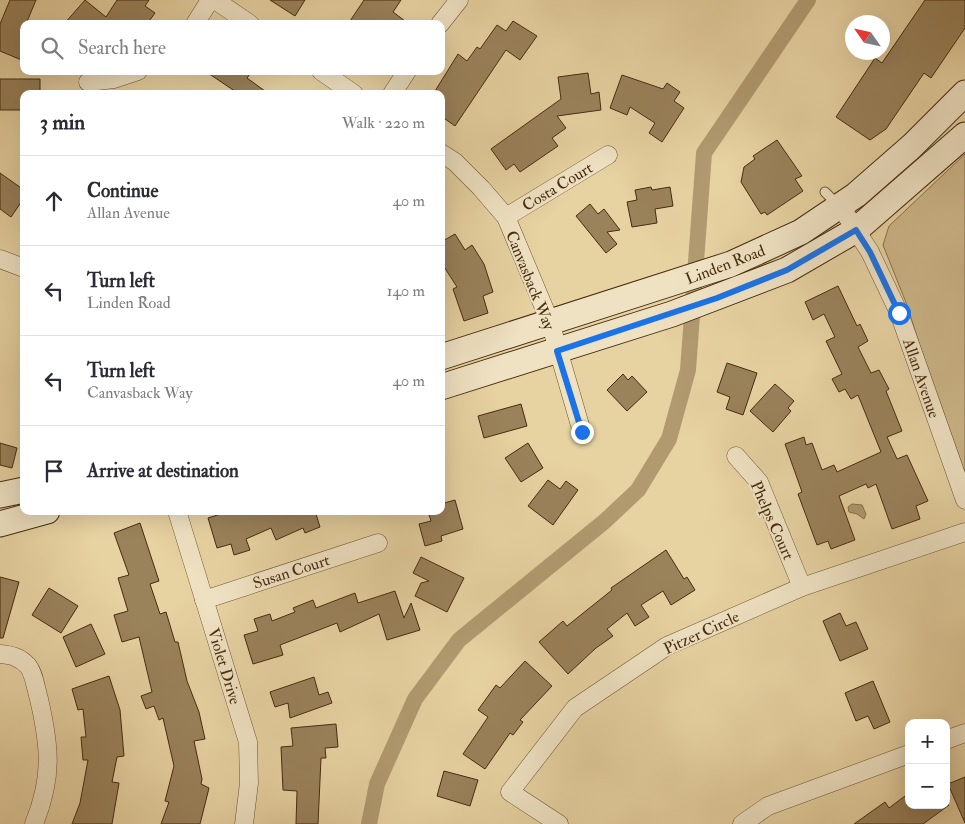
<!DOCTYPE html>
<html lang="en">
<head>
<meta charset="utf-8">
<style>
	:root { --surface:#fff; --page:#f2f2f3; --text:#2b2b33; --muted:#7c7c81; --line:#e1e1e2 }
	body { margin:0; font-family:"IM FELL Double Pica",serif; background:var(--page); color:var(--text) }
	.controls { position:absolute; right:15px; bottom:15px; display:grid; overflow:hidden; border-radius:10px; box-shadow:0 5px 20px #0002 }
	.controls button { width:45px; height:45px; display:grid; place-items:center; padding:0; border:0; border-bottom:1px solid var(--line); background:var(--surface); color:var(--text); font:25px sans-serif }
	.compass { position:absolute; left:845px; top:15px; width:45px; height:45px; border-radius:50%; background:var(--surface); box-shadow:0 5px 20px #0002; rotate:304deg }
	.stop { position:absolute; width:15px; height:15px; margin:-11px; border:4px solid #1a73e8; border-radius:50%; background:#fff }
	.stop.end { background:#1a73e8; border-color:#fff; box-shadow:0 1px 5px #0008 }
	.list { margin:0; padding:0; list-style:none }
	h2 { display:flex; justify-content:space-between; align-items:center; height:65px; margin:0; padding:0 20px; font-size:21px }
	h2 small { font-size:16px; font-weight:400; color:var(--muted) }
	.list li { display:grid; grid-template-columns:32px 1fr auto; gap:15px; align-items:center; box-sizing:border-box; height:90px; padding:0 20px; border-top:1px solid var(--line) }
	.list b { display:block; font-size:19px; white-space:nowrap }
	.list p { margin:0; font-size:16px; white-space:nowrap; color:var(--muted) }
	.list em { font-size:16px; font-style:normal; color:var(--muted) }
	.icon { flex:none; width:28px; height:28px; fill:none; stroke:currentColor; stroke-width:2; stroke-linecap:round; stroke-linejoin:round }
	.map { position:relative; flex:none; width:965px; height:824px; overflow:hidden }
	.search { position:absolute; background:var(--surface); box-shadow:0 5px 20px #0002; left:20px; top:20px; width:425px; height:55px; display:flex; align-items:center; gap:12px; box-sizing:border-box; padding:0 18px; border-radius:10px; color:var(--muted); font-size:19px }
	.panel { position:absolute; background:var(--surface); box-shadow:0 5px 20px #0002; left:20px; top:90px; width:425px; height:425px; border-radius:10px }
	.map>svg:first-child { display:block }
</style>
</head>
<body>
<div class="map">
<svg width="965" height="824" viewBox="0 0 965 824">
	<rect width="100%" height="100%" fill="#e7d2a2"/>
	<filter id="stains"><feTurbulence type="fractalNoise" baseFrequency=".004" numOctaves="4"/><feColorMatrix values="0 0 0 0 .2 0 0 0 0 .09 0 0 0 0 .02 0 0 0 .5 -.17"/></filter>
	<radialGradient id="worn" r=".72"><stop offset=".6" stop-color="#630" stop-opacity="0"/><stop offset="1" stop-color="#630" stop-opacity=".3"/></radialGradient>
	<path fill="#ccb689" stroke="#8a714c" d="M965,154V473L919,343L907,305L883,245L889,226Z"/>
	<path fill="#b19a70" stroke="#876e49" d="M852,504L862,505L866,514L864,519L857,514L849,512L848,507Z"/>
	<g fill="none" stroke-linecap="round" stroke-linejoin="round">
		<path stroke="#b19a70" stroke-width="16" d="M369,824L377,784L415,699L459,640L605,521L638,490L669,439L688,370L704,153L808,0"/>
	</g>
	<g fill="#9a825b" stroke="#472c0f">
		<path d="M10,0H36L26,24H24V61L0,51V24Z"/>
		<path d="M85,0L106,17L117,0H149L145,6L155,13L147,24H64Z"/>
		<path d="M270,0H305L295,16Z"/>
		<path d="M364,0H401L393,12L409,24H348Z"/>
		<path d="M925,0H965V28L931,78L924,73L886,129L870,140L836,117L875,58L882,63Z"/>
		<path d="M513,21L537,36L520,60L506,50L455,126L441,116V94L435,91L458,54L467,61L477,47L480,49L497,25L506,31Z"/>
		<path d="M205,71H252L247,78L269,94H239Z"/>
		<path d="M588,73L591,94L599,92L601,110L557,116L566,128L552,138L558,146L520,172L514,164L506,170L491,149L561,99L558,77Z"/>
		<path d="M622,75L663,89L667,83L680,92L674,101L684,108L662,142L649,133L655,123L630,107L627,115L610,108Z"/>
		<path d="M0,79H40V92L24,94V110H0Z"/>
		<path d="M777,140L802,176L795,179L803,191L767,215L765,212L761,214L741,182L744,167L755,159L753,156Z"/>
		<path d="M0,173L24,190V198L11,217L0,209Z"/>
		<path d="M651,187L652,190L670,187L673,206L655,209L657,223L632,227L627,202L637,200L635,190Z"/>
		<path d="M590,204L598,214L604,209L620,230L607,232L617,244L606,253L576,216Z"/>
		<path d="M455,234L465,250L472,245L484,264L493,292L483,296L488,313L464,321L453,289L457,287L441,262V242Z"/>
		<path d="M838,286L857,326L860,324L868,341L858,347L871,373L879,370L889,389L886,391L902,431L887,437L897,459L907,455L928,501L916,506L920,519L892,529L876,484L868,488L866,484L839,496L855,540L831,549L828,541L817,545L798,494L802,492L785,444L804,437L806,445L812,443L822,470L834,465L837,472L881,452L858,395L851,399L845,389L839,392L832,379L842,374L826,341L835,337L824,314L813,320L805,302Z"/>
		<path d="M727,363L757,373L743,415L726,409L730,397L717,392Z"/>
		<path d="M623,374L628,380L632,376L647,392L627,411L607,390Z"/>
		<path d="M775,384L794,401L788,408L791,411L773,432L750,411Z"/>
		<path d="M521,404L527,426L484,438L478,416Z"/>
		<path d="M0,443L17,448L12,468L0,465Z"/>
		<path d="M528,443L543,468L521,482L505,458Z"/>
		<path d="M548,480L560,489L566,481L578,490L553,525L528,506Z"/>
		<path d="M455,500L463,529L441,536L442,541L425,546L419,524L431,521L428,511H441V504Z"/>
		<path d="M230,511H315L320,527L305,533L303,528L276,540L271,528L246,539L250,550L234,555L231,544L217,548L208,518Z"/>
		<path d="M140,523L159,581L150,584L160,614L166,612L175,642H178L187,681L199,712L205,739L194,741L202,779L201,784L209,788L200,824H161L169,802L165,801L174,766L163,718L159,720L154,706L146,709L141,696L152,692L139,637L122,642L114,615L128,611L118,578L129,575L114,533Z"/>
		<path d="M666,550L684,579L687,577L695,590L671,605L663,591L641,605L649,617L635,626L627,613L607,629L613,636L596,648L568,674L539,642L563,621L567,626L612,590L611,588Z"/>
		<path d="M421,557L464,578L447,612L415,596L421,583L429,581L413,573Z"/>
		<path d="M0,577L19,582L3,638H0Z"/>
		<path d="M49,588L78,606L61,633L32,615Z"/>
		<path d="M395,591L404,618L411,603L420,630L387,640L379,614L340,632L337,623L280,645L283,655L253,664L244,635L258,631L254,619L270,614L272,621L295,612L293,608L313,600L316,608L355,593L358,603Z"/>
		<path d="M840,613L846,626L856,622L868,649L840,661L823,621Z"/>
		<path d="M91,624L105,654L76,667L63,637Z"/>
		<path d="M525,661L552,686L520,720L523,722L513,735L510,733L485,769L463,754L488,717L478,710L496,685L500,688Z"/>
		<path d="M109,676L120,710L124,756L117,757L112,782L119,783L112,824H72L80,803L88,760H83L81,737H86L83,709L78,710L72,689Z"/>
		<path d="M314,677L319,695L328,692L332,703L290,718L288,703L275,707L270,692Z"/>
		<path d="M873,681L890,722L874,729L868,716L856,721L845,693Z"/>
		<path d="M336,724L338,747L325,748L326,758H321L318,824H296L297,791L283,790L281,747L293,746L291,728Z"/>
		<path d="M444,771L478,780L470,806L437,796Z"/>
		<path d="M965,777V823L948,784Z"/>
		<path d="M909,793V805H949L923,824H854L885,802L889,808Z"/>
	</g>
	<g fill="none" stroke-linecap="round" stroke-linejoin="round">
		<defs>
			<path id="lane" d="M825,192L839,206"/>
			<g id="street">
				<path d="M215,0L250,24"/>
				<path d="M195,24L210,0"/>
				<path d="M440,24L459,0"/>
				<path d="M321,71L354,94"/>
				<path d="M88,82L114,79L138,71"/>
				<path d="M392,94L407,71"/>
				<path d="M441,153L455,162L481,188L506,217L550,322L582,432"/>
				<path d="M841,207L870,252L899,313L965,500"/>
				<path d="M506,217L608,155"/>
				<path d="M0,259L24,268"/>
				<path d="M736,456L759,482L802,587"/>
				<path d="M177,511L248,742L249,783L244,824"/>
				<path d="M204,600L378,543"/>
				<path d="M0,654C11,655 20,657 28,666C34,673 36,689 39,699C50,747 53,777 34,824"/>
				<path d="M946,740L965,733"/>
				<path d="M559,824L510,792L575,708L667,646L802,587L965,532"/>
				<path d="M742,824L768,806L909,754"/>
			</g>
			<g id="secondary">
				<path d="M441,357L731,264L801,232L856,195L912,146L965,93"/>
				<path d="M441,387L672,314L787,270L856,230L965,135"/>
				<path d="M0,495L24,490"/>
				<path d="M0,524L47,511"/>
			</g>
		</defs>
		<use href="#lane" stroke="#6f5634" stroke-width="11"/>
		<use href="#street" stroke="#6f5634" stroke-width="19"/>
		<use href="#secondary" stroke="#472c0f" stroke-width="27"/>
		<use href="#lane" stroke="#efe2c3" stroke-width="9"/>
		<use href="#street" stroke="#efe2c3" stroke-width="18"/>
		<use href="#secondary" stroke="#efe2c3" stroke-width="25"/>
	</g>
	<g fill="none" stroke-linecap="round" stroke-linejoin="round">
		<path stroke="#1a73e8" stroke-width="6" d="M582,432L557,351L717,298L787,270L856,230L870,252L899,313"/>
	</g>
	<g text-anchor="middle" stroke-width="4" stroke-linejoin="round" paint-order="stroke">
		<g font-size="16" fill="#472c0f" stroke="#efe2c3">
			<text transform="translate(557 186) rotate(-31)" y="6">Costa Court</text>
			<text transform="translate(725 264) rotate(-21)" y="6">Linden Road</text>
			<text transform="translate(531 280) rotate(68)" y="6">Canvasback Way</text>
			<text transform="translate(922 378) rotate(71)" y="6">Allan Avenue</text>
			<text transform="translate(773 520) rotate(66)" y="6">Phelps Court</text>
			<text transform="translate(291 571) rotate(-18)" y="6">Susan Court</text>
			<text transform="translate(701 632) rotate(-25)" y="6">Pitzer Circle</text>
			<text transform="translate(225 666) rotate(73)" y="6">Violet Drive</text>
		</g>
	</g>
	<rect width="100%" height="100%" filter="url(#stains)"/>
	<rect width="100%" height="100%" fill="url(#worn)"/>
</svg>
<div class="controls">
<button>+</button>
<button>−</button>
</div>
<svg class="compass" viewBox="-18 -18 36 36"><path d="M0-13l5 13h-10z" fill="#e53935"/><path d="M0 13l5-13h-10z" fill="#7c7c81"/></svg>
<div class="stop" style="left:899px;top:313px"></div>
<div class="stop end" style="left:582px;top:432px"></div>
<div class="search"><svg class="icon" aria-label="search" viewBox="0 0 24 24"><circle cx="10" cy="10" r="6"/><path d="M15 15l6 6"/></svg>Search here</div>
<section class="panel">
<h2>3 min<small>Walk · 220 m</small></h2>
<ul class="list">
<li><svg class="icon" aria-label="ahead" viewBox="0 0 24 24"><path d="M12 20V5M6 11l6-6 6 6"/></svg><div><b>Continue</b><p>Allan Avenue</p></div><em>40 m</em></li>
<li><svg class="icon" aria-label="left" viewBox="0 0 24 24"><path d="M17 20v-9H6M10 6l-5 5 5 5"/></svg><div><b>Turn left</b><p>Linden Road</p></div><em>140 m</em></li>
<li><svg class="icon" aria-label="left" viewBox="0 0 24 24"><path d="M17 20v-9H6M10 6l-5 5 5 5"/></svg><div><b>Turn left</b><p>Canvasback Way</p></div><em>40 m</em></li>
<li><svg class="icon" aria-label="arrive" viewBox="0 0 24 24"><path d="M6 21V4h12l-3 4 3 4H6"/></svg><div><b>Arrive at destination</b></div></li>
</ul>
</section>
</div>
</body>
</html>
